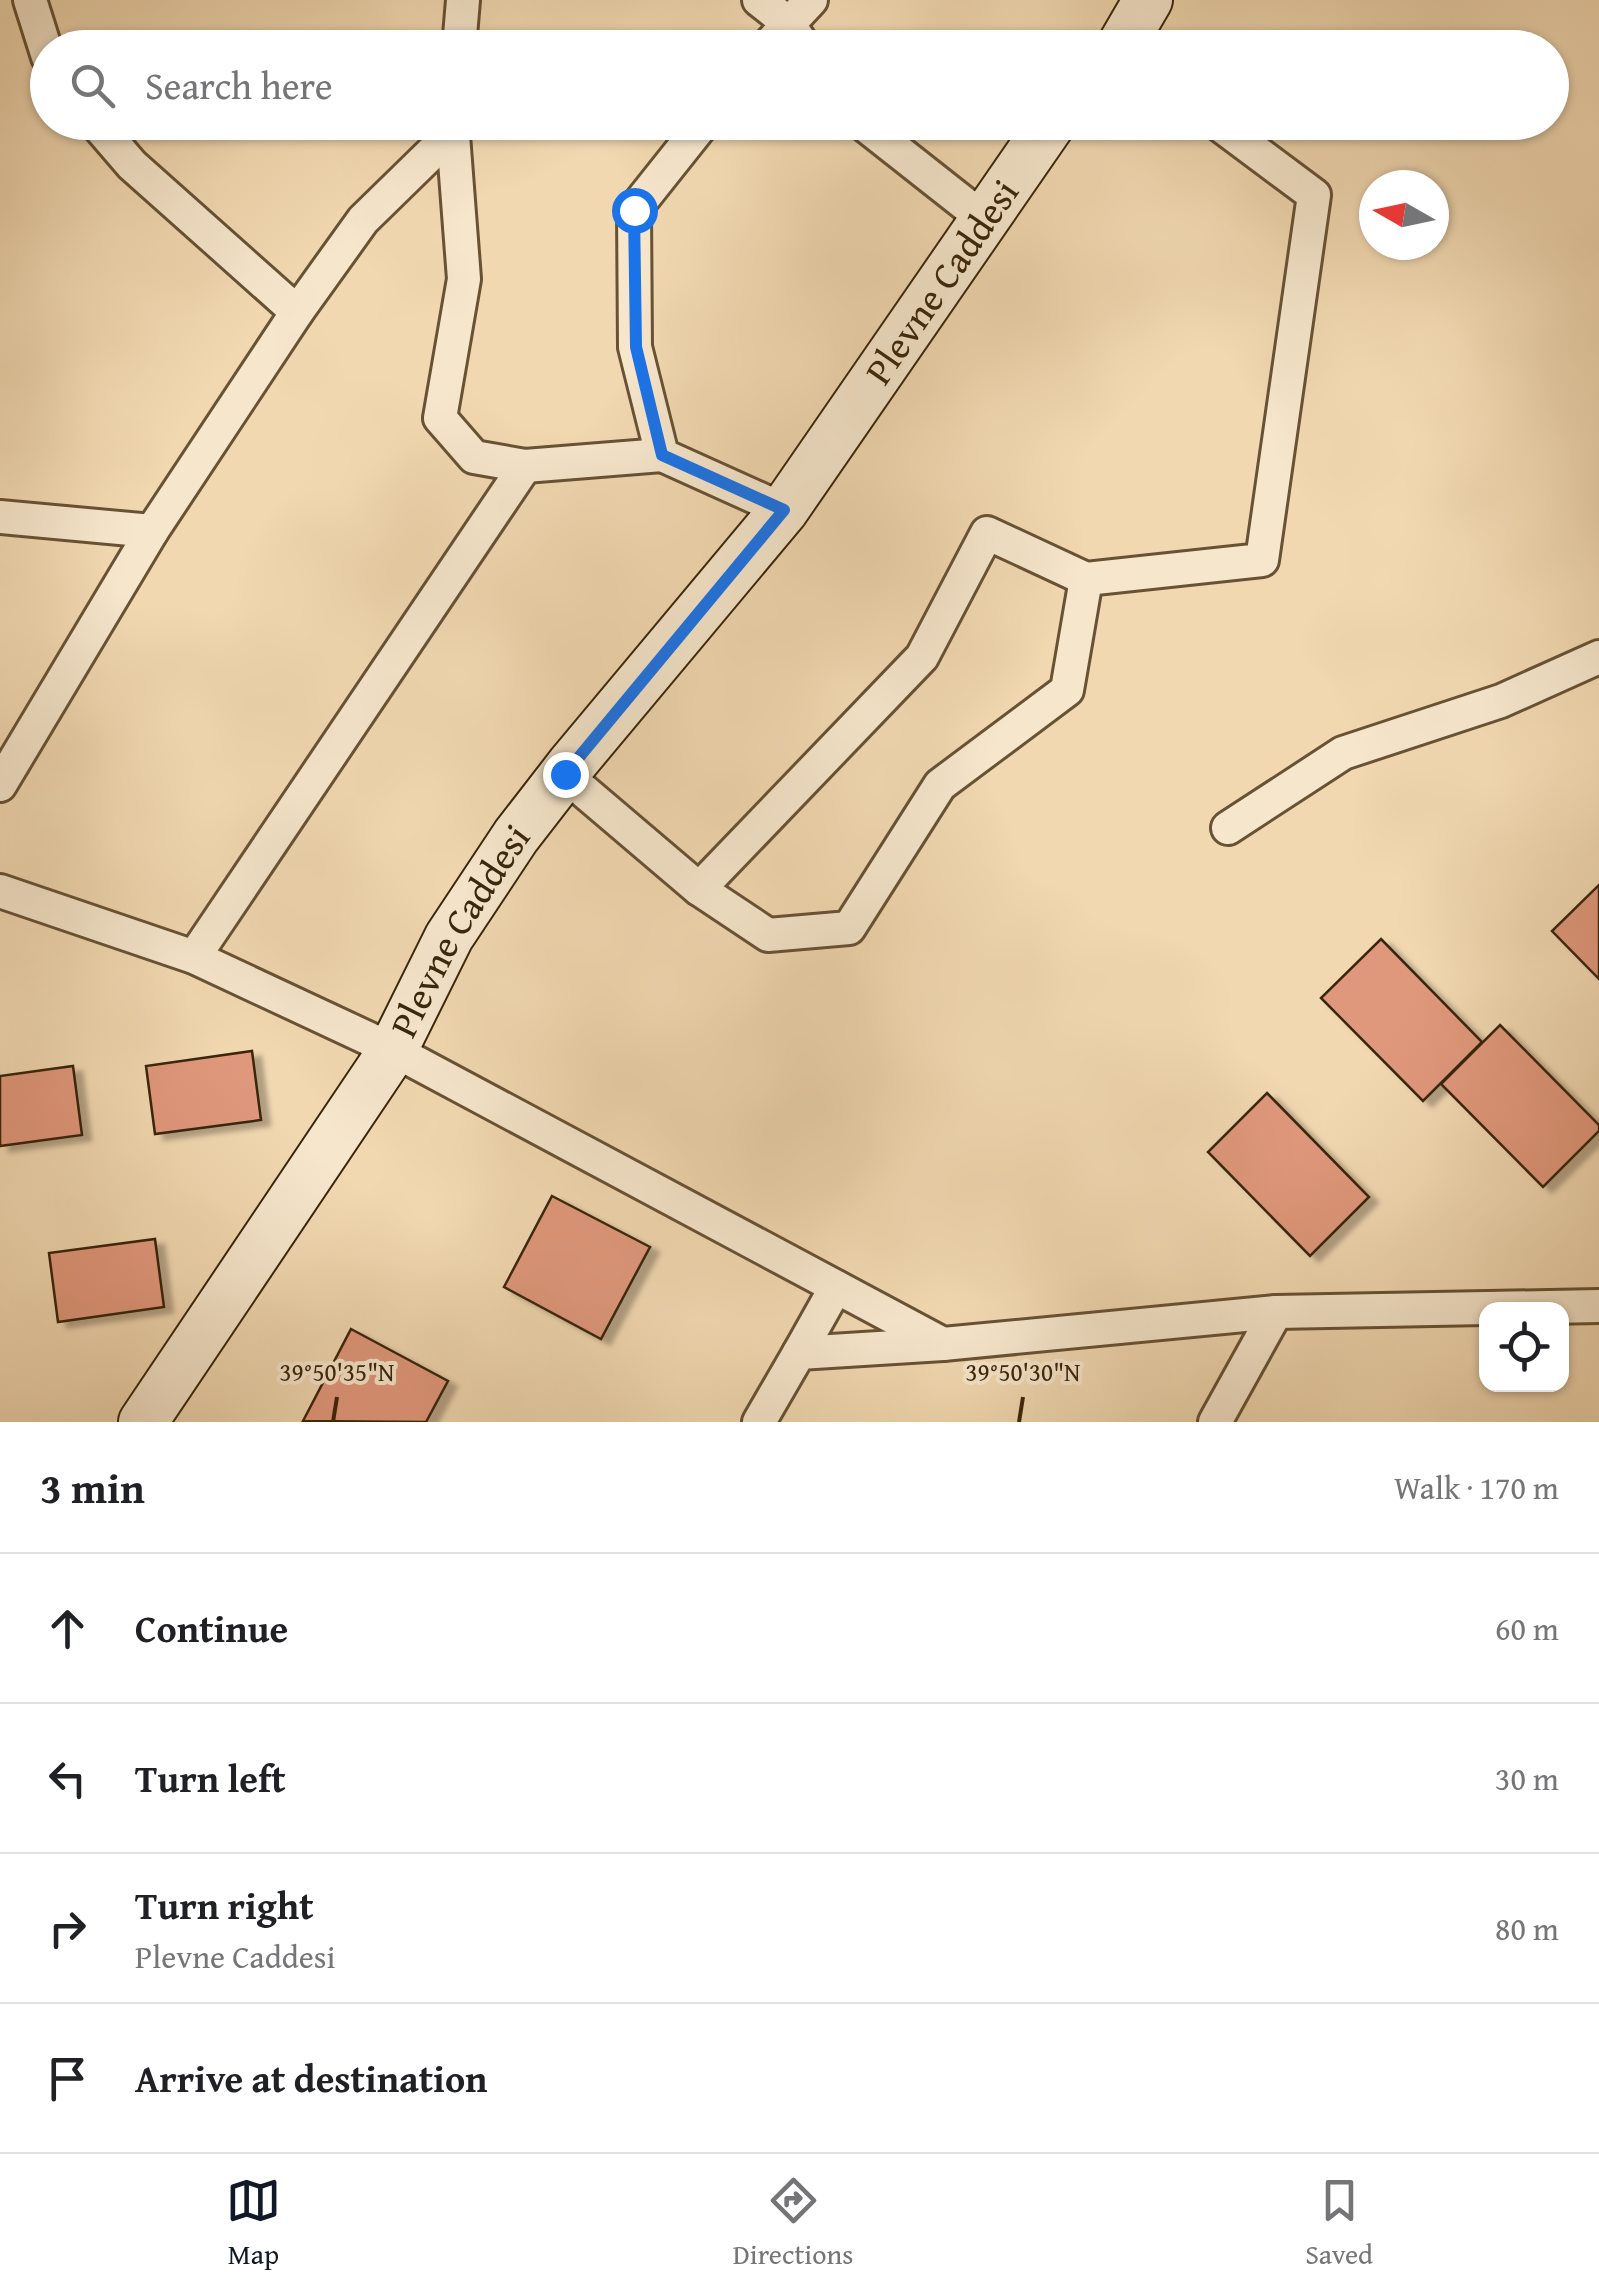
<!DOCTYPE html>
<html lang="en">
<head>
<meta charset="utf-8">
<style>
	:root { --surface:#fff; --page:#f2f2f2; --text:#202124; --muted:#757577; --line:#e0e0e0; --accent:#111827 }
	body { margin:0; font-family:"Gentium Book Plus",serif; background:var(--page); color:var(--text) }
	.controls { position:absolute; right:30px; bottom:30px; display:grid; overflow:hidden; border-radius:20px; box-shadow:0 2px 8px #0004 }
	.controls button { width:90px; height:90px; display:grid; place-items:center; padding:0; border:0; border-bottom:2px solid var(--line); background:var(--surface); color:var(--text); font:50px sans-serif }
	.compass { position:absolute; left:1359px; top:170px; width:90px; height:90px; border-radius:50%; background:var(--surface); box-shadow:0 2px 8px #0004; rotate:279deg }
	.stop { position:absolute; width:30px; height:30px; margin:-22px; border:8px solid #1a73e8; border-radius:50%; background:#fff }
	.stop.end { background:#1a73e8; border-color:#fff; box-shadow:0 2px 10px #0008 }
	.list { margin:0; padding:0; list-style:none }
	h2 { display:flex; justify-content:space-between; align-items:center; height:130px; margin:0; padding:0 40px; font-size:42px }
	h2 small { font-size:32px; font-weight:400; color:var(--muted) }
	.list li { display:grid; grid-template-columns:65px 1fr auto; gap:30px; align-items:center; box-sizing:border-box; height:150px; padding:0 40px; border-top:2px solid var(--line) }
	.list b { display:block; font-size:38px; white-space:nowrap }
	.list p { margin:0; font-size:32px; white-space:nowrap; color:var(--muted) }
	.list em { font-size:32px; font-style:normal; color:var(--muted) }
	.icon { flex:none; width:55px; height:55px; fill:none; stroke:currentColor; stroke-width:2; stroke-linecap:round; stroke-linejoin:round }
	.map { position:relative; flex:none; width:1599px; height:1422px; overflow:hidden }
	.search { position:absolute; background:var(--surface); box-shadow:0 2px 8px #0004; left:30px; right:30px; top:30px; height:110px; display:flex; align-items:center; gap:25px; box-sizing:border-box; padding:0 35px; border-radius:55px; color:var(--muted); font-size:38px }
	.sheet { height:730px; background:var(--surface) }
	nav { display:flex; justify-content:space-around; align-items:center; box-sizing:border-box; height:140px; border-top:2px solid var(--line); background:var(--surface); font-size:28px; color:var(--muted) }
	nav a { display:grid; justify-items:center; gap:5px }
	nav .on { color:var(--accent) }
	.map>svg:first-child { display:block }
</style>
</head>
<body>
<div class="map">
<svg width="1599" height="1422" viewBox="0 0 1599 1422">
	<defs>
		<filter id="shadow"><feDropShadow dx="9" dy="5.5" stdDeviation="2.5" flood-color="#0004"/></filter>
	</defs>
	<rect width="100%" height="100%" fill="#f1d8b1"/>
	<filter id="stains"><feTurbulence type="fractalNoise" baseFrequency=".002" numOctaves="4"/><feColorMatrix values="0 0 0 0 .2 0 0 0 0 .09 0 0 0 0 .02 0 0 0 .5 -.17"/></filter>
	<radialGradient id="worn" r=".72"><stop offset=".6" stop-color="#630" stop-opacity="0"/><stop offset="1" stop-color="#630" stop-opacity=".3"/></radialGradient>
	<g fill="#e0987c" stroke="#39260a" stroke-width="2.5" filter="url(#shadow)">
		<path d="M1599,885V979L1552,931Z"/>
		<path d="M1381,939L1482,1042L1423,1101L1321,998Z"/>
		<path d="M1500,1025L1599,1125V1131L1543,1187L1441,1084Z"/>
		<path d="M252,1051L261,1120L155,1134L146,1066Z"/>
		<path d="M73,1066L82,1135L0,1146V1076Z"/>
		<path d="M1267,1093L1369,1197L1310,1256L1208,1152Z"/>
		<path d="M552,1196L650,1247L601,1339L504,1287Z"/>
		<path d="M155,1239L164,1307L58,1322L49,1253Z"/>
		<path d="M351,1329L448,1381L426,1422L303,1421Z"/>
	</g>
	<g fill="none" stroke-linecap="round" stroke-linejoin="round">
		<defs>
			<g id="street">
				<path d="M30,0L48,57"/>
				<path d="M759,0L787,22L805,48"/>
				<path d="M459,48L463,0"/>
				<path d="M766,48L811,0"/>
				<path d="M95,122L132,165L297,312"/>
				<path d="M452,122L464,279L440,418L474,457L525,466L662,455"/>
				<path d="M704,122L634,210L635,347L662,455L784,510"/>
				<path d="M861,122L984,219"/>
				<path d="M0,517L152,531"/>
				<path d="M565,775L699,889L768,935L849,928L940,785L1067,690L1086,579"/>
				<path d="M0,785L152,531L297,312L363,220L451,134"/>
				<path d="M1228,828L1343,753L1501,701L1599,657"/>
				<path d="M699,889L922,657L987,533L1086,579L1262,560L1314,195L1216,122"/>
				<path d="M0,891L194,957L393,1050L943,1344L1276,1312L1599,1306"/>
				<path d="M194,957L525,466"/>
				<path d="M799,1353L836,1287"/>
				<path d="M759,1422L799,1353L943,1344"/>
				<path d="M1215,1422L1276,1312"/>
			</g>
			<g id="secondary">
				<path d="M1120,48L1148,0"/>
				<path id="s1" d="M143,1422L393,1050L449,937L516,836L571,765L784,510L1052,122"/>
			</g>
		</defs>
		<use href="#street" stroke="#675234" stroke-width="38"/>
		<use href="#secondary" stroke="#39260a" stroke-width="52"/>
		<use href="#street" stroke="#f6e6cc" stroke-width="32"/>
		<use href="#secondary" stroke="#f6e6cc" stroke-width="48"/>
	</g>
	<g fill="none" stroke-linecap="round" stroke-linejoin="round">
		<path stroke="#1a73e8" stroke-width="12" d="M565,774L784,510L662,455L636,347L634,210"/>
	</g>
	<path fill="none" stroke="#39260a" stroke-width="4" d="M333,1422L337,1397M1019,1422L1023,1397"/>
	<g text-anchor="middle" stroke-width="8" stroke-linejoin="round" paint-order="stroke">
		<g font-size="38" fill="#39260a" stroke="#f6e6cc">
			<text dy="13" stroke="none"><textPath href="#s1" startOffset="1395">Plevne Caddesi</textPath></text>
			<text dy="13" stroke="none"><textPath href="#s1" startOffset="585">Plevne Caddesi</textPath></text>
		</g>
	</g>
	<g font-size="25" text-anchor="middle" fill="#39260a" stroke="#f6e6cc" stroke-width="8" stroke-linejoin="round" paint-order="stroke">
		<text x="337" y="1381">39°50'35"N</text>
		<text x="1023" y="1381">39°50'30"N</text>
	</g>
	<rect width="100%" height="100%" filter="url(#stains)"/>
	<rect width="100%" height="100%" fill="url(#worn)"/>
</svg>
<div class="controls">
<button><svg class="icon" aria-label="locate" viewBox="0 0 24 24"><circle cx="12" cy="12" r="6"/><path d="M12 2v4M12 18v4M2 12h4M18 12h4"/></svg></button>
</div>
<svg class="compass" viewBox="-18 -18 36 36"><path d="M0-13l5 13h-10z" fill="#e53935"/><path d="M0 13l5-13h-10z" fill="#757577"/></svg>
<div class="stop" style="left:634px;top:210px"></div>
<div class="stop end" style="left:565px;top:774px"></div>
<div class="search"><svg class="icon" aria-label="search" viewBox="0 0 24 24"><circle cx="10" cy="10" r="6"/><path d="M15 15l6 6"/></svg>Search here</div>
</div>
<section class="sheet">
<h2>3 min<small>Walk · 170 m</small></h2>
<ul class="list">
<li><svg class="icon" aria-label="ahead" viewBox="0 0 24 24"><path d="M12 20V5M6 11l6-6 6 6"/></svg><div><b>Continue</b></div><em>60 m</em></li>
<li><svg class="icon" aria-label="left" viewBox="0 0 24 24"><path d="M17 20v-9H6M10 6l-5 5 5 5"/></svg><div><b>Turn left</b></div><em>30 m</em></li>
<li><svg class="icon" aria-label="right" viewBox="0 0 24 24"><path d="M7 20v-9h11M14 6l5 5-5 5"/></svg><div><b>Turn right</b><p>Plevne Caddesi</p></div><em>80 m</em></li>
<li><svg class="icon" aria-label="arrive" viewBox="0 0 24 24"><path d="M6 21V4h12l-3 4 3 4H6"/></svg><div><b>Arrive at destination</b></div></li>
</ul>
</section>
<nav>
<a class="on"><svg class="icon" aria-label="map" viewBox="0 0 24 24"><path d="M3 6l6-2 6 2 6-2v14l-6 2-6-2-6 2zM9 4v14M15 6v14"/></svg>Map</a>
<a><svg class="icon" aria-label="directions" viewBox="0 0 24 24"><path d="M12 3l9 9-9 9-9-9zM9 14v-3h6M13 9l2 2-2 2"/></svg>Directions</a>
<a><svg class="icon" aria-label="saved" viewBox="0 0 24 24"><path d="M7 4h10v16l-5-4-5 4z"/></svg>Saved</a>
</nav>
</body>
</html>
